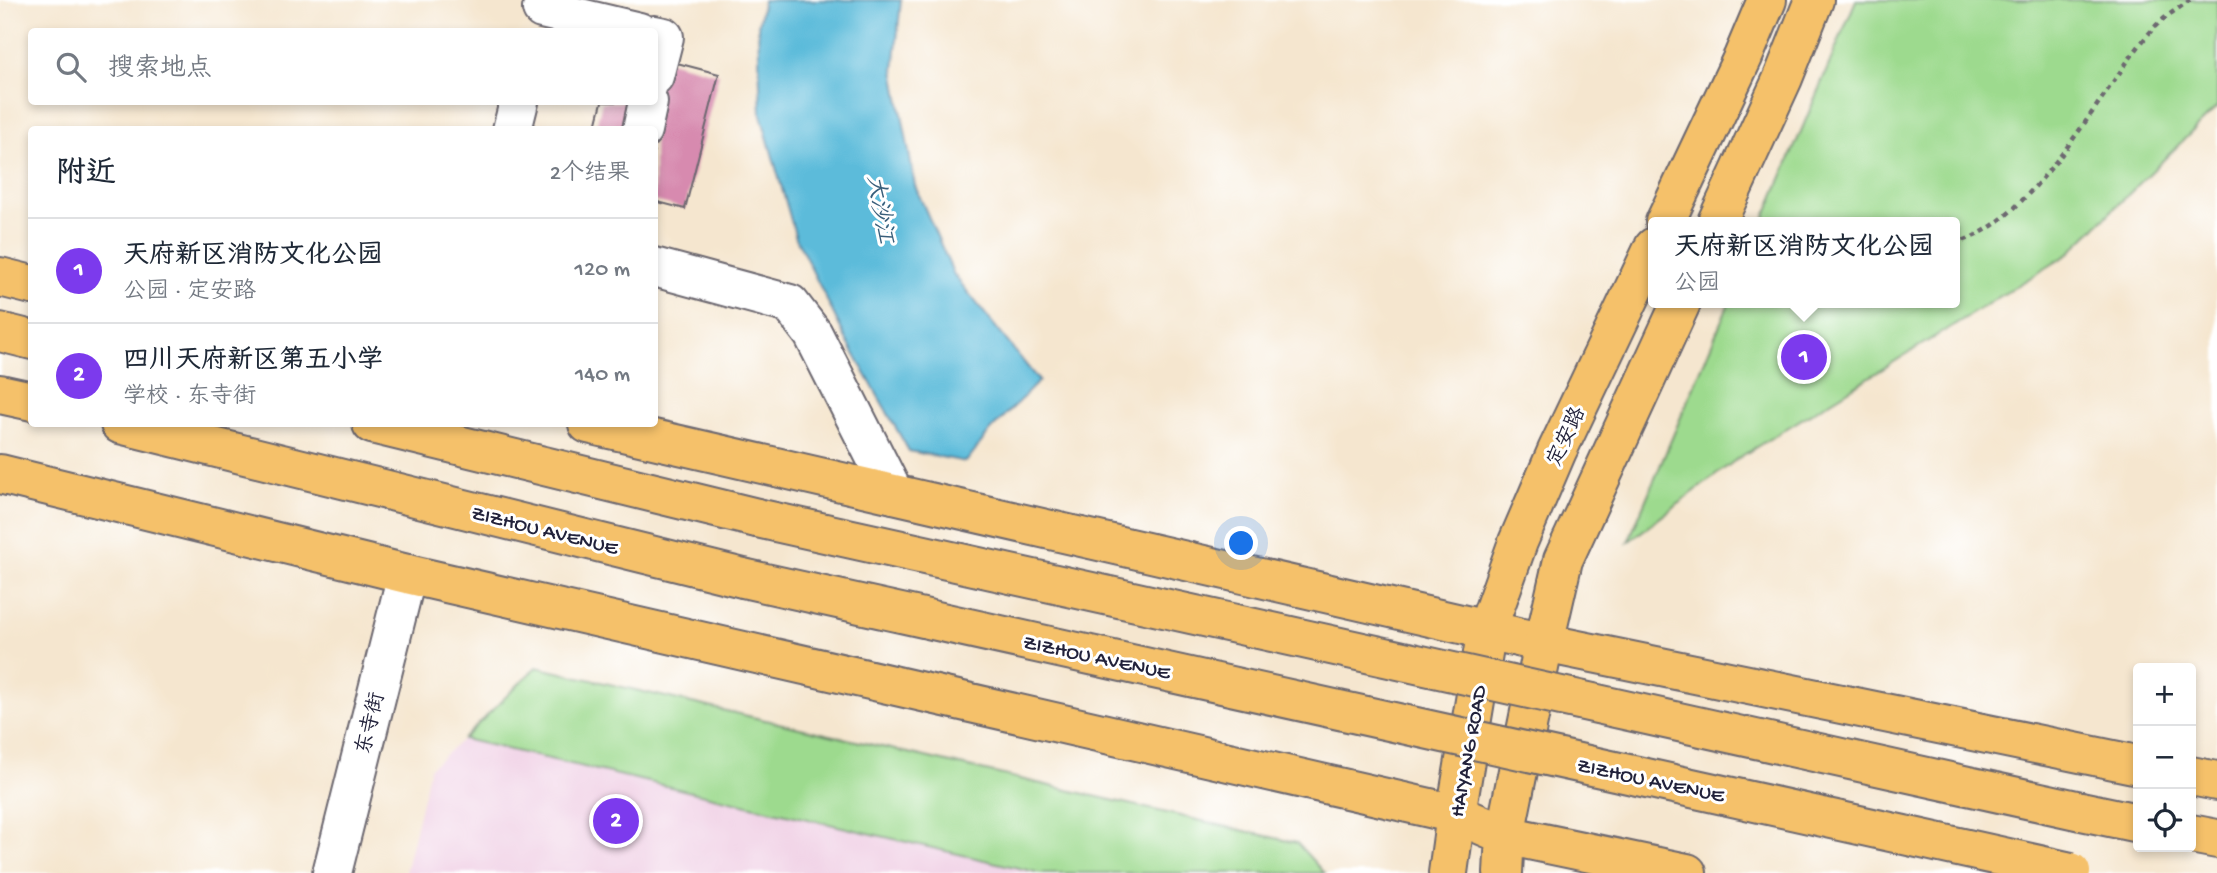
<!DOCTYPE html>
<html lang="zh">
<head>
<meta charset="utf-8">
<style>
	:root { --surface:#fff; --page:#f6f6f7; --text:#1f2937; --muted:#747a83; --line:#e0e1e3; --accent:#7c3aed }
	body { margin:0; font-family:"Gochi Hand","LXGW WenKai TC",sans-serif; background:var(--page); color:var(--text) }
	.controls { position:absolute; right:21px; bottom:21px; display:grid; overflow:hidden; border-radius:7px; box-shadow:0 4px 10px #0003 }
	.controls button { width:63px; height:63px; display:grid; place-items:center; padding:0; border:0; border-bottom:2px solid var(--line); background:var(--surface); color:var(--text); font:35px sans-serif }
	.you { position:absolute; left:1242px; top:544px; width:24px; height:24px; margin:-18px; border:5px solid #fff; border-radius:50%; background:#1a73e8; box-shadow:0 0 0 10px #1a73e833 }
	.badge { display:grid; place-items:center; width:46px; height:46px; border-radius:50%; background:var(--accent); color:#fff; font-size:23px; font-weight:700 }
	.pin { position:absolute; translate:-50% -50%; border:4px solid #fff; box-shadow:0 2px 7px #0006 }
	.popup { position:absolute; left:1648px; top:217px; width:312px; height:91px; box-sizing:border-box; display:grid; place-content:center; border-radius:7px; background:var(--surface); filter:drop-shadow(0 2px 5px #0005); font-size:23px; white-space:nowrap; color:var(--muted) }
	.popup b { font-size:26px; color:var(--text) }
	.popup::after { content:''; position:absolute; left:50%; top:100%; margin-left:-14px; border:14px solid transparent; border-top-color:var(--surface) }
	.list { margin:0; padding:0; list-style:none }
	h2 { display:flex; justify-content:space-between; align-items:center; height:91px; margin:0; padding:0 28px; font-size:30px }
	h2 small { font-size:23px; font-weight:400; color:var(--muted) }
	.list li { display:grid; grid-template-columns:46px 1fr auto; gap:21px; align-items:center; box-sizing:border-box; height:105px; padding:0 28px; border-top:2px solid var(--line) }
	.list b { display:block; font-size:26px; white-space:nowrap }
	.list p { margin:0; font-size:23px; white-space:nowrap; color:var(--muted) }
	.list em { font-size:23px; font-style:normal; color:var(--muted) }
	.icon { flex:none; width:38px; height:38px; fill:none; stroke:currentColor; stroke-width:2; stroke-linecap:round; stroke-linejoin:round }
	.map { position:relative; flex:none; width:2217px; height:873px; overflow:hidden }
	.search { position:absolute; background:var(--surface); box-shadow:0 4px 10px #0003; left:28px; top:28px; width:630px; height:77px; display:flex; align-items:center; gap:18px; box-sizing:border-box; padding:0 24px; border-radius:7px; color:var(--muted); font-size:26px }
	.panel { position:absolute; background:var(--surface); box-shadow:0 4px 10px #0003; left:28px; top:126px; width:630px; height:301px; border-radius:7px }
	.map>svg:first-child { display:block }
</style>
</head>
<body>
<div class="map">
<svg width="2217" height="873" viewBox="0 0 2217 873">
	<rect width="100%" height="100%" fill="#fff"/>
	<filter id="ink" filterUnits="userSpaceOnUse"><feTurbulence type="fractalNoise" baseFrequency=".0143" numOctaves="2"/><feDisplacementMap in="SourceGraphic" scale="14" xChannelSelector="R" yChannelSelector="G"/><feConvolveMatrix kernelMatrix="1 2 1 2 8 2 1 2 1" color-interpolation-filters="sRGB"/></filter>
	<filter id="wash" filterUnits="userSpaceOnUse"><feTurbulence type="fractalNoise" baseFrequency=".00686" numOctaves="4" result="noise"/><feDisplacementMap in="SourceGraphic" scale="28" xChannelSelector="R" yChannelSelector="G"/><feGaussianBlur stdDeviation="1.57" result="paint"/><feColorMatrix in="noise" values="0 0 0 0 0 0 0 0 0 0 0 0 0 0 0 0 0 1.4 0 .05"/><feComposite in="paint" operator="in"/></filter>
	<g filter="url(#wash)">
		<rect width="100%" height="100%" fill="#f5e6cf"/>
		<path fill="#f0d0e5" d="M463,739L1040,873H405L430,768Z"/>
		<g fill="#9dda8e" stroke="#607e64" stroke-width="2">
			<path d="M1856,0H2217V107L2067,255L1737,459L1628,542L1729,303H1954V222H1763Z"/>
			<path d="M536,667L1297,843L1324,873H1040L463,739Z"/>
		</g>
		<path fill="#5cbbda" stroke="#3f6e8a" stroke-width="2" d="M763,0H901L894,70L915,186L954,275L1039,381L991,430L966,462L909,451L847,341L796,238L761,115L758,26Z"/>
		<g id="blocks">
			<path fill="#d78aaf" d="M654,57L719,74L685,209L654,201V130H595L602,102H654Z"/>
		</g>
	</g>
	<g filter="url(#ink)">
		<use href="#blocks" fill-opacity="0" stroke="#6c676f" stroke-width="2"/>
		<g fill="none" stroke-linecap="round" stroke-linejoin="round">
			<defs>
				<g id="minor">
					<path d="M542,9L639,32"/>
					<path d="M654,35L664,37L654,76"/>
					<path d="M512,130L519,102"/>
					<path d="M642,130L648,102"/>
					<path d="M654,267L790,304L813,334L894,494"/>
					<path d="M332,873L407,574"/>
				</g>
				<g id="major">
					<path d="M1665,222L1743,57L1767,0"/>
					<path d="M1717,222L1783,78L1814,0"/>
					<path d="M0,277L32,285"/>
					<path d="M588,424L1544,643L2138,765"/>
					<path d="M0,474L407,574L1456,814L1505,835L1687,873"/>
					<path d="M2191,776L2217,781"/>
					<path d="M1448,873L1456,814L1487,629L1518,542L1557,451L1654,247"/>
					<path d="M1503,873L1505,835L1544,643L1563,560L1681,303"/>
				</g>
				<g id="highway">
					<path d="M0,332L32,340"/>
					<path d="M0,394L32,401"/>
					<path d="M120,424L743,578"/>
					<path d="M372,424L757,518"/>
					<path d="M2081,811L2138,823"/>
					<path d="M2191,834L2217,839"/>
				</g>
			</defs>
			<use href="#minor" stroke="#6c676f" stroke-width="42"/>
			<use href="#major" stroke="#6c676f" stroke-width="42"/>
			<use href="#highway" stroke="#6c676f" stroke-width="42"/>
			<path stroke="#6c676f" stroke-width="4.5" stroke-dasharray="5 5" stroke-linecap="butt" d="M1954,243C2032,227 2102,87 2152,30C2162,18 2178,9 2190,0"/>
			<use href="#minor" stroke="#fff" stroke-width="38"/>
			<use href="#major" stroke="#f5c16b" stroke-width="38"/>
			<use href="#highway" stroke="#f5c16b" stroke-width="38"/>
			<defs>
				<g id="highway-bridge">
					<path d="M757,518L2081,811"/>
					<path d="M743,578L2071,872"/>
				</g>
			</defs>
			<use href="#highway-bridge" stroke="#6c676f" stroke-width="42" stroke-linecap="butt"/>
			<use href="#highway-bridge" stroke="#f5c16b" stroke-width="38"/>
		</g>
	</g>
	<g text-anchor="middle" stroke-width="6" stroke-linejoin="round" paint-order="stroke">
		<g font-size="21" fill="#22223b" stroke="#fff">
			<text transform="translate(1565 436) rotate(-65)" y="7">定安路</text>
			<text transform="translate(545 529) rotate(14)" y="7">ZIZHOU AVENUE</text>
			<text transform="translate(1097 656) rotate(12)" y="7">ZIZHOU AVENUE</text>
			<text transform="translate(369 723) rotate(-76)" y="7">东寺街</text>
			<text transform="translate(1467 751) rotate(-80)" y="7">HAIYANG ROAD</text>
			<text transform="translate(1651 779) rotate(12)" y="7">ZIZHOU AVENUE</text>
		</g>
		<g font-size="23" font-style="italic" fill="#395f7b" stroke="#fff">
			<text transform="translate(882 209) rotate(80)" y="8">大沙江</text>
		</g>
	</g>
</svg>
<div class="controls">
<button>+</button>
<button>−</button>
<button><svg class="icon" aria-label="locate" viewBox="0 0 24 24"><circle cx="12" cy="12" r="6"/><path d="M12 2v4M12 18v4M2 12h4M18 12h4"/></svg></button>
</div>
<div class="you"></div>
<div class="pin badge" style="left:1804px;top:357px">1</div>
<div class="popup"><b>天府新区消防文化公园</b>公园</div>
<div class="pin badge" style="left:616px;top:821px">2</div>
<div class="search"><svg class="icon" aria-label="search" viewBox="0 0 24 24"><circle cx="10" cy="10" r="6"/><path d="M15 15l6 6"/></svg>搜索地点</div>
<section class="panel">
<h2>附近<small>2个结果</small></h2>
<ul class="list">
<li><span class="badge">1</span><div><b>天府新区消防文化公园</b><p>公园 · 定安路</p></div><em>120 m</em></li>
<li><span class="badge">2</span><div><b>四川天府新区第五小学</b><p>学校 · 东寺街</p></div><em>140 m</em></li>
</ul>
</section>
</div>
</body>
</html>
